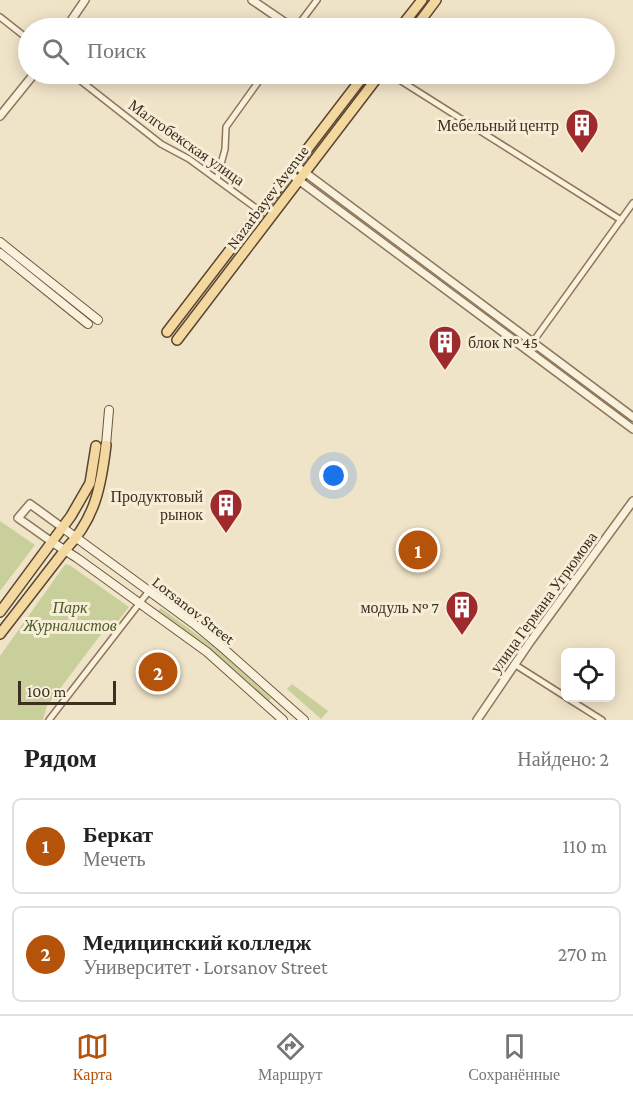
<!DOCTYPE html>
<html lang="ru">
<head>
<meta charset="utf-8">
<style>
	:root { --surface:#fff; --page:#f6f6f6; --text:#222; --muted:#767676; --line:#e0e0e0; --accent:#b45309 }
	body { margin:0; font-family:"Crimson Pro",serif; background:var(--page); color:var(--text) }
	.controls { position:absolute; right:18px; bottom:18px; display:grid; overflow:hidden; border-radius:9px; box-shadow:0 3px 15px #0003 }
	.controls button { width:54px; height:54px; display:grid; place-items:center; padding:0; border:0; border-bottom:2px solid var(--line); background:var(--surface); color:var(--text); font:30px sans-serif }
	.scale { position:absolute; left:18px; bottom:15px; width:98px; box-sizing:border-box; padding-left:6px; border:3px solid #3d2e20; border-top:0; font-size:16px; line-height:21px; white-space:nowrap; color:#3d2e20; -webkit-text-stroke:4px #f7eed8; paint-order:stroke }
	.you { position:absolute; left:334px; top:476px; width:21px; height:21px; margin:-15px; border:4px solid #fff; border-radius:50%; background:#1a73e8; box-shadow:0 0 0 9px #1a73e833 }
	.badge { display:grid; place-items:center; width:39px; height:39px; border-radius:50%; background:var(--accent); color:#fff; font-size:20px; font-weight:700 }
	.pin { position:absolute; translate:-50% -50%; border:3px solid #fff; box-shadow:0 2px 6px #0006 }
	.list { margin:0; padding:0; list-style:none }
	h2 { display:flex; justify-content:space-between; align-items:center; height:78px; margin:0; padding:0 24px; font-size:26px }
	h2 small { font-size:20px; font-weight:400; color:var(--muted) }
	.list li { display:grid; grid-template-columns:39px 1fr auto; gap:18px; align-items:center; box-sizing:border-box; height:96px; margin:0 12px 12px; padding:0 12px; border:2px solid var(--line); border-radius:9px }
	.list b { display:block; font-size:22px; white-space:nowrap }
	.list p { margin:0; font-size:20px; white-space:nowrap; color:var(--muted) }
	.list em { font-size:20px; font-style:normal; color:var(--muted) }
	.icon { flex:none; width:33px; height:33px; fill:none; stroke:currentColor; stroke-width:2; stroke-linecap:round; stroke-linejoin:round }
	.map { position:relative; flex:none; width:633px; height:720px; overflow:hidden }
	.search { position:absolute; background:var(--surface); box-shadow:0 3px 15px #0003; left:18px; right:18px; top:18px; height:66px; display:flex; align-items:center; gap:15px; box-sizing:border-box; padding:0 21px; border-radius:33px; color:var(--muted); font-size:22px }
	.sheet { height:294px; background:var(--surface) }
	nav { display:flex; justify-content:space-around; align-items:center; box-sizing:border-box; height:84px; border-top:2px solid var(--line); background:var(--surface); font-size:16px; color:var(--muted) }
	nav a { display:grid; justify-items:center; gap:3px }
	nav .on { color:var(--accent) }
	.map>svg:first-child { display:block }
</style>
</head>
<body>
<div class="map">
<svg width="633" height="720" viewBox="0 0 633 720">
	<rect width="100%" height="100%" fill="#f0e4c8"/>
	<g fill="#c9cf9b">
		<path d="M0,521L35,545L0,591Z"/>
		<path d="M66,564L71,566L129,607L118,621H111L47,706L43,720H0V656L64,566Z"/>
		<path d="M161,608L218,650L271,698L269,701L215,653L158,611Z"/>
		<path d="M292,684L328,711L321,719L287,689Z"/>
	</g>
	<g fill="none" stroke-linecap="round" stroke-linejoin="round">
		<defs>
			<g id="minor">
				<path d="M0,17L28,39"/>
				<path d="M296,28L317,0"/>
				<path d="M72,74L161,144L189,159L260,211"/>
				<path d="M390,74L621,220"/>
				<path d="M217,179L225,149L226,127L264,74"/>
				<path d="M527,350L633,203"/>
				<path d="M514,664L566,697"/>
				<path d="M567,698L602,720"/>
				<path d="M49,720L149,591"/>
			</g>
			<g id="tertiary">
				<path d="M252,0L293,28"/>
				<path d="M66,28L85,0"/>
				<path d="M0,116L34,74"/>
				<path d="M295,165L633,417"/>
				<path d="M289,173L633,429"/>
				<path d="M52,542L18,518L30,504L63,528"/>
				<path d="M477,720L530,642L633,501"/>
			</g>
			<g id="secondary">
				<path d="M0,242L98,320"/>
				<path d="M0,253L88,324"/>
				<path d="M106,445L109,410"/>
				<path d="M63,528L194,624L224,649L304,720"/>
				<path d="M52,542L77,558L207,652L283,720"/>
			</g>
			<g id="primary">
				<path d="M400,28L422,0"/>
				<path d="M415,28L436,0"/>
				<path d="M167,332L365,74"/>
				<path d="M177,340L380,74"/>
				<path d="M0,612L71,516L90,483L96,446"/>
				<path d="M0,634L65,550C95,519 101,487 106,445"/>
			</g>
		</defs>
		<use href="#minor" stroke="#8d765c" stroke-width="8"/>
		<use href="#tertiary" stroke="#8d765c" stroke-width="10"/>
		<use href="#secondary" stroke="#6f573f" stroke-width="10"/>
		<use href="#primary" stroke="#5b4430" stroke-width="12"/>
		<use href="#minor" stroke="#faf1dc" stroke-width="5"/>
		<use href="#tertiary" stroke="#faf1dc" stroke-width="7"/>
		<use href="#secondary" stroke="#faf1dc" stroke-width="8"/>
		<use href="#primary" stroke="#f3d9a0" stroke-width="9"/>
	</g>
	<defs>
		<symbol id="building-pin" viewBox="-11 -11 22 30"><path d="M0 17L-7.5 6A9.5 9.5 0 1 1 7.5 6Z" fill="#9e2a2b" stroke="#f7eed8"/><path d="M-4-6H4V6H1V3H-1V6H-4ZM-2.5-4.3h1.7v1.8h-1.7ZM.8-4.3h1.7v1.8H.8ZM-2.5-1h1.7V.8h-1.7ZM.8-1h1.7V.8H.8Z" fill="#fff"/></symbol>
	</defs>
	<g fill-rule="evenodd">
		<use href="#building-pin" x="563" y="106" width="38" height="52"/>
		<use href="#building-pin" x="426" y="323" width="38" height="52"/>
		<use href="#building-pin" x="207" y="486" width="38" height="52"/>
		<use href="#building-pin" x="443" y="588" width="38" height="52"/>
	</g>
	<g text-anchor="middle" stroke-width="6" stroke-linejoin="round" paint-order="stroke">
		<g font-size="16" fill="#3d2e20" stroke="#f7eed8" text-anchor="end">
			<text x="559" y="131">Мебельный центр</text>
			<text x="468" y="348" text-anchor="start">блок № 45</text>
			<text x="203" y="502">Продуктовый<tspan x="203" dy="18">рынок</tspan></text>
			<text x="439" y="613">модуль № 7</text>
		</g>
		<g font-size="16" fill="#3d2e20" stroke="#f7eed8">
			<text transform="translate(187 142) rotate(35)" y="6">Малгобекская улица</text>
			<text transform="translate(267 197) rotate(-53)" y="6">Nazarbayev Avenue</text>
			<text transform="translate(543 602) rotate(-54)" y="6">улица Германа Угрюмова</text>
			<text transform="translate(194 610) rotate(38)" y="6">Lorsanov Street</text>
		</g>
		<g font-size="16" font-style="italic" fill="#4d5a26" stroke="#f7eed8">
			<text x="70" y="613">Парк<tspan x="70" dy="18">Журналистов</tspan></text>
		</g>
	</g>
</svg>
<div class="controls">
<button><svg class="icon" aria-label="locate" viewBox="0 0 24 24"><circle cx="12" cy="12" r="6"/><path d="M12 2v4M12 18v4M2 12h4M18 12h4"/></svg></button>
</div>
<div class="scale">100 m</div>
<div class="you"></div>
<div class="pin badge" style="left:418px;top:550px">1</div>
<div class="pin badge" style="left:158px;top:672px">2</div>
<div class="search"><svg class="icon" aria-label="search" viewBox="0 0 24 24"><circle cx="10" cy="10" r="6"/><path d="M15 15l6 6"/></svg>Поиск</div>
</div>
<section class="sheet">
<h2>Рядом<small>Найдено: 2</small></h2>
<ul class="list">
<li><span class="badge">1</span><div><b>Беркат</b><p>Мечеть</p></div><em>110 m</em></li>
<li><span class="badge">2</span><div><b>Медицинский колледж</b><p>Университет · Lorsanov Street</p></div><em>270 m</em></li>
</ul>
</section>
<nav>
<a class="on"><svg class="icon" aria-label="map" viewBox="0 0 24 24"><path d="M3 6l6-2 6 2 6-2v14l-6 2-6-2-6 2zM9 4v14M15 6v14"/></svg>Карта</a>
<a><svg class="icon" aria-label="directions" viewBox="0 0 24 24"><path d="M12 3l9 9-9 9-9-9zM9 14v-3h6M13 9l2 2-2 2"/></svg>Маршрут</a>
<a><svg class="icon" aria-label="saved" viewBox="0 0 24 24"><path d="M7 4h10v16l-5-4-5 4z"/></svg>Сохранённые</a>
</nav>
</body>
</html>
